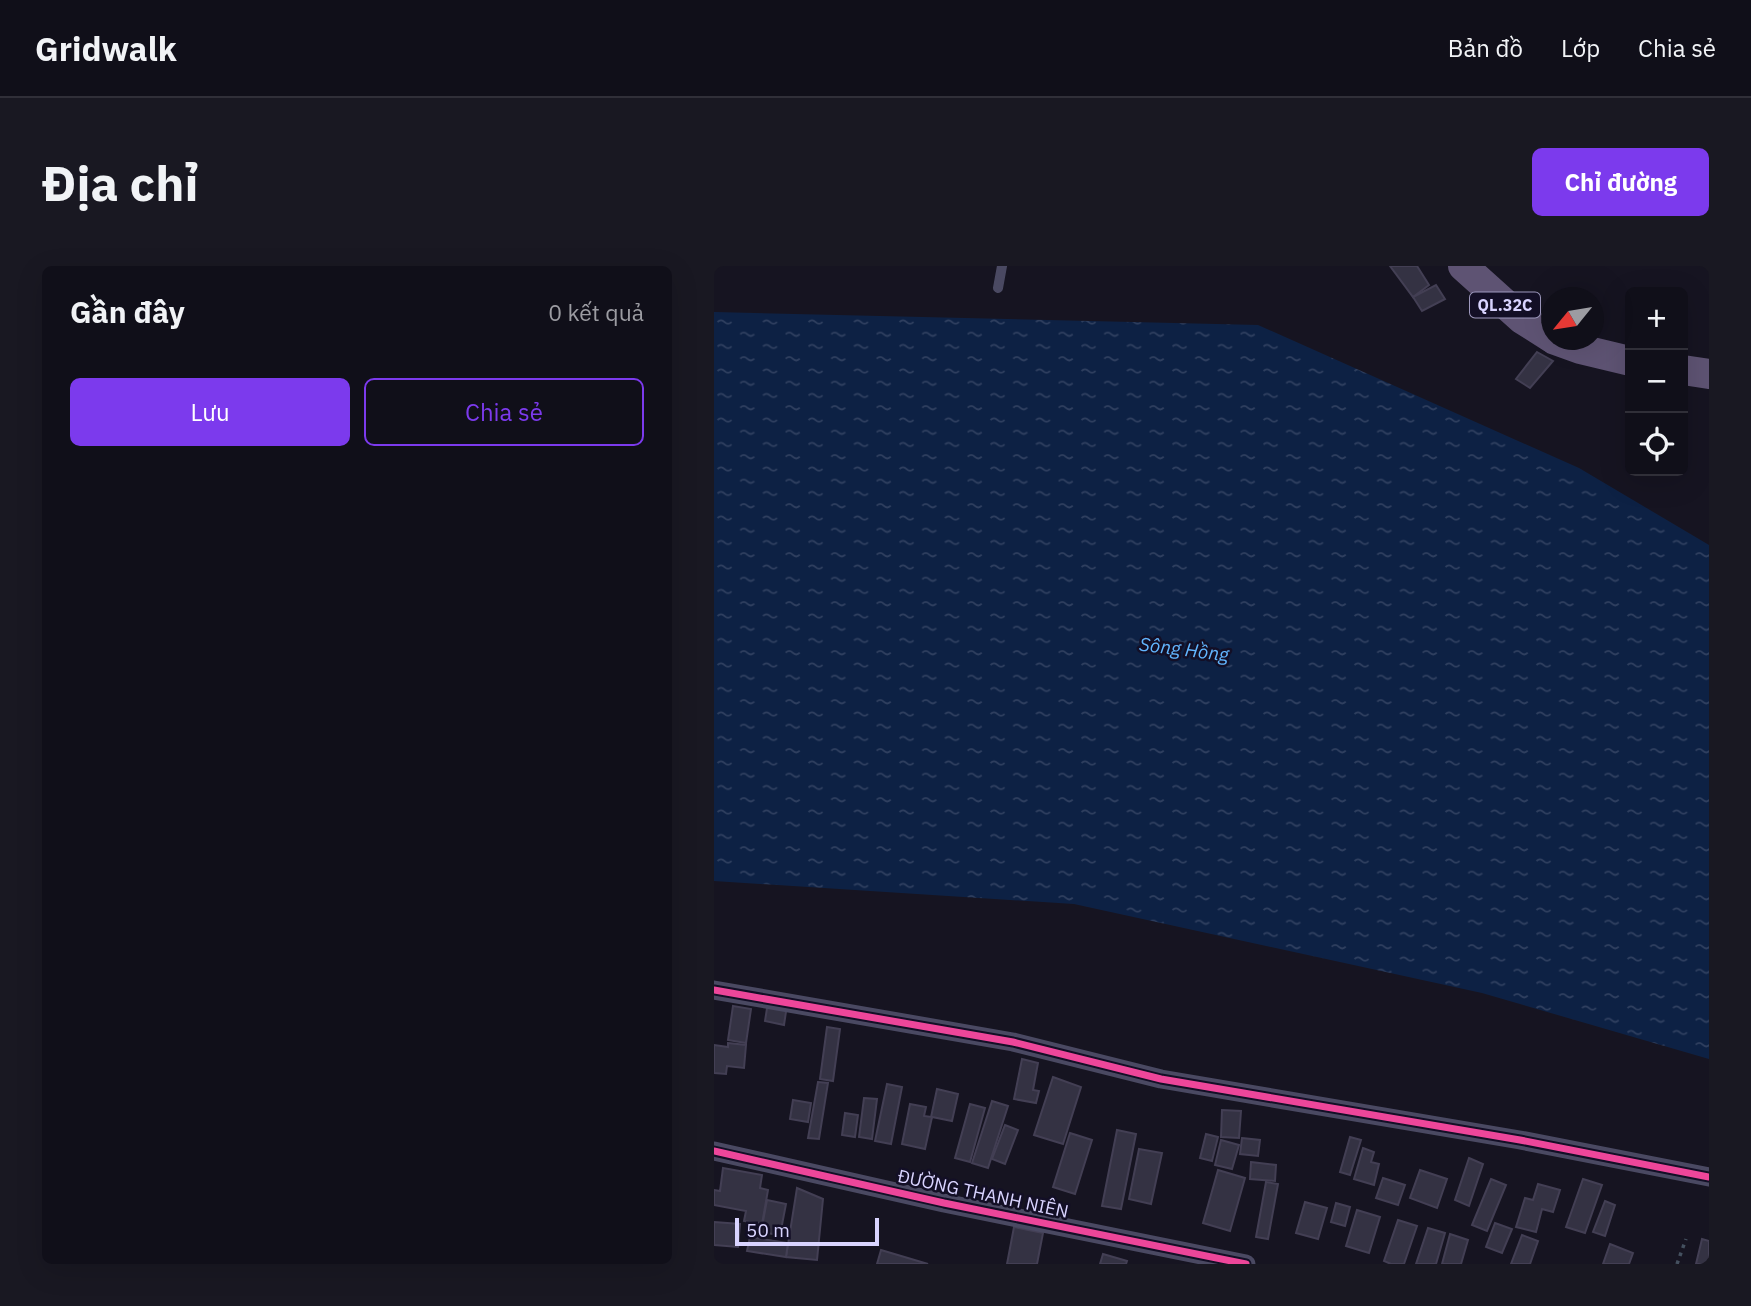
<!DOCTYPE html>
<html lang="vi">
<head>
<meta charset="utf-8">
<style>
	:root { --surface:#100f19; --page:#191822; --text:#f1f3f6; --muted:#9c9ca2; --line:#302f38; --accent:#7c3aed }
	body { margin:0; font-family:"IBM Plex Sans",sans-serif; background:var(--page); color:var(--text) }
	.controls { position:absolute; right:21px; top:21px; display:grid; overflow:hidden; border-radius:10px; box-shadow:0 7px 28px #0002 }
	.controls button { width:63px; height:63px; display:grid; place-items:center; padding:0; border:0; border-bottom:2px solid var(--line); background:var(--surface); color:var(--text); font:35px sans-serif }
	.compass { position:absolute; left:827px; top:21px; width:63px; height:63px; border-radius:50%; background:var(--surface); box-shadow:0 7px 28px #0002; rotate:240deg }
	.scale { position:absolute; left:21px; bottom:18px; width:144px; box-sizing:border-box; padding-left:7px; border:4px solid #d9d4ff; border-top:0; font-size:19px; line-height:24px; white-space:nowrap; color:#d9d4ff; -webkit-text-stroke:5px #130f26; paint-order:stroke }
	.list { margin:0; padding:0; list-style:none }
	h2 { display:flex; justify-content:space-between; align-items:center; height:91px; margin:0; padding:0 28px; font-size:30px }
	h2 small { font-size:23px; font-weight:400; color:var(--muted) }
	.actions { display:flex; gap:14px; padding:21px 28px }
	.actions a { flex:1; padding:16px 0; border:2px solid var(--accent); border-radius:10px; text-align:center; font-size:24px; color:var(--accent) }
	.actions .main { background:var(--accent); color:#fff }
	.icon { flex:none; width:38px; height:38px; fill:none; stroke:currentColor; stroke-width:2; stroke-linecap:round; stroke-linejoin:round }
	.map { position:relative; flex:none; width:995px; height:998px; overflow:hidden; border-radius:10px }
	header { display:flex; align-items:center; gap:42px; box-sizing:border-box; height:98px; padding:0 35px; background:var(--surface); border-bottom:2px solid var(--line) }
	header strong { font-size:33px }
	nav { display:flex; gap:38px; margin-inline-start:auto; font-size:24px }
	.intro { display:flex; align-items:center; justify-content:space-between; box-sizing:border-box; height:168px; padding:0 42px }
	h1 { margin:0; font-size:49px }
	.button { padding:18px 32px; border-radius:10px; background:var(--accent); color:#fff; font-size:24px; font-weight:700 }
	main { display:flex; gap:42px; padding:0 42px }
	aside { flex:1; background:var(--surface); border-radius:10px; box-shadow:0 7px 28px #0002 }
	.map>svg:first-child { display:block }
</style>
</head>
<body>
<header>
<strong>Gridwalk</strong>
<nav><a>Bản đồ</a><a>Lớp</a><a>Chia sẻ</a></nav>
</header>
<div class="intro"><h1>Địa chỉ</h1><a class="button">Chỉ đường</a></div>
<main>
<aside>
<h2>Gần đây<small>0 kết quả</small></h2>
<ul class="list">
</ul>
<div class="actions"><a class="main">Lưu</a><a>Chia sẻ</a></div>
</aside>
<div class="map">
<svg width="995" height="998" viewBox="0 0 995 998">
	<defs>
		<pattern id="water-ripples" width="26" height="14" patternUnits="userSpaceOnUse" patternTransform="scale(1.75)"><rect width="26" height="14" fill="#0d2144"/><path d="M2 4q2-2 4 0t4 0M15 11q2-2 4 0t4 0" fill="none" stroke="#304060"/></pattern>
	</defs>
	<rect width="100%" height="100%" fill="#161421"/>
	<path fill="url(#water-ripples)" d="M0,46L544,59L865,202L995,279V793L768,727L360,638L0,615Z"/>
	<g fill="#343243" stroke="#433f54" stroke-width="2">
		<path d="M676,0H703L715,19L699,31Z"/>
		<path d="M722,19L731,33L708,45L699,31Z"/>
		<path d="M823,86L839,95L816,122L802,113Z"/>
		<path d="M54,736L73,739L70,759L51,755Z"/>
		<path d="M19,740L37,743L32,777L14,774Z"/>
		<path d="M113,761L126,763L119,815L106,813Z"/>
		<path d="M14,777L32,779L30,802L13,800L12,808L0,807V779L14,781Z"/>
		<path d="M308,793L324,797L319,824L325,825L322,837L300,833Z"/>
		<path d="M339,811L367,821L349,878L320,869Z"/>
		<path d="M104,816L114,817L105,873L94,872Z"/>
		<path d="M173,818L188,821L177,878L161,875Z"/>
		<path d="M223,823L244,828L238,855L218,851L216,856Z"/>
		<path d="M150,832L163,833L158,873L145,871Z"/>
		<path d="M79,834L97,837L94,856L76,853Z"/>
		<path d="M278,835L294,840L274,902L258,897Z"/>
		<path d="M196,838L212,841L210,850L218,851L211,883L188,878Z"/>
		<path d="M256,838L271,842L256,896L241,892Z"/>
		<path d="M508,844L527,845L525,872L507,871Z"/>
		<path d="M131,847L144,849L141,871L128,869Z"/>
		<path d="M291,859L304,864L291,898L278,893Z"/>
		<path d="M403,864L422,868L407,943L388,940Z"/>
		<path d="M356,867L378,874L361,928L339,921Z"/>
		<path d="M492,868L504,871L498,895L486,892Z"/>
		<path d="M636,871L647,874L636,909L626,906Z"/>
		<path d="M528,872L546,874L544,890L526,888Z"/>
		<path d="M507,874L525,879L518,903L501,899Z"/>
		<path d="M649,882L660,886L657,896L665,898L660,919L640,913Z"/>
		<path d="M425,883L448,887L437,938L415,933Z"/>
		<path d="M755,892L769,898L755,940L741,934Z"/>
		<path d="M537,896L562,899L561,915L536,913Z"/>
		<path d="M9,902L48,909L46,922L54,924L48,958L30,955L32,945L0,939V924L6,925Z"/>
		<path d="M504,904L531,912L516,965L489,957Z"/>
		<path d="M706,904L733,913L723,942L696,932Z"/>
		<path d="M669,912L691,919L684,939L662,932Z"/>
		<path d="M777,913L792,919L773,965L758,959Z"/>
		<path d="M869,913L888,919L871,967L852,961Z"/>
		<path d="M552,916L564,918L554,973L542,971Z"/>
		<path d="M824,918L846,924L839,946L828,943L822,966L802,961L811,932L819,934Z"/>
		<path d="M83,922L109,933L103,994L72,991Z"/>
		<path d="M53,934L72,938L66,969L47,966Z"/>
		<path d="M891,935L901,939L891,970L879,966Z"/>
		<path d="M591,936L613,942L604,973L582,967Z"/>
		<path d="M622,937L636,941L631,960L617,956Z"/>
		<path d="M643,944L666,951L655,987L632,980Z"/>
		<path d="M684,954L703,960L690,998H677L670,995Z"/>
		<path d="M0,956L26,958L24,981L0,979Z"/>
		<path d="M781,957L798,963L788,987L772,981Z"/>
		<path d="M300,961L329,967L323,998H293Z"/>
		<path d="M714,962L731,967L722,998H702Z"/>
		<path d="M736,968L754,974L747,998H728Z"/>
		<path d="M808,969L824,975L816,998H797Z"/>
		<path d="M36,971L74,977L72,991L33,985Z"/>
		<path d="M988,973L995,975V998H982Z"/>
		<path d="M896,978L919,987L915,998H889Z"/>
		<path d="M167,984L214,998H163Z"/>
		<path d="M389,988L413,995L412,998H386Z"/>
	</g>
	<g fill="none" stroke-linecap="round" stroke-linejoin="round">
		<path stroke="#44505f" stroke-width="3.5" stroke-dasharray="3.5 5" stroke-linecap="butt" d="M963,998L972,973"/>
		<path stroke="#4a4962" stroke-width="10" d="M284,22L288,0"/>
		<g stroke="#4a4962" stroke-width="19">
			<path d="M0,724L299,776L447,813L806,874L995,911"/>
			<path d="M0,885L230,937L532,998"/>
		</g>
		<g stroke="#5e5373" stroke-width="30">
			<path d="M749,0L808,53L838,72"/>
			<path d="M841,74L866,83L916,95"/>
			<path d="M969,104L995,108"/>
		</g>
		<defs>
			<g id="cycleway">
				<path d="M0,724L299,776L447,813L806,874L995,911"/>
				<path d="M0,885L230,937L532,998"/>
			</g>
		</defs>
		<use href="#cycleway" stroke="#130f26" stroke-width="11"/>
		<use href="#cycleway" stroke="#ed469a" stroke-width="7"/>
	</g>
	<g text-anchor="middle" stroke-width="5" stroke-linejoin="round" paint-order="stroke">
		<rect fill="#130f26" stroke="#9e99be" stroke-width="2" x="756" y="26.5" width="70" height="25" rx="5"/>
		<g font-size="16" font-weight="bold" fill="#d9d4ff">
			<text x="791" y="45">QL.32C</text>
		</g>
		<g font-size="18" fill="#d9d4ff" stroke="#130f26">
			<text transform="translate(269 928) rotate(12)" y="6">ĐƯỜNG THANH NIÊN</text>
		</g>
		<g font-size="19" font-style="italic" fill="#62b6ff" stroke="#130f26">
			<text transform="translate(470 383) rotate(7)" y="7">Sông Hồng</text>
		</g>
	</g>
</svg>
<div class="controls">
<button>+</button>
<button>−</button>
<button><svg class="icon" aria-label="locate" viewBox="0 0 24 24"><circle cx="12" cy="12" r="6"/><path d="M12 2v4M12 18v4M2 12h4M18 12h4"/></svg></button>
</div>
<svg class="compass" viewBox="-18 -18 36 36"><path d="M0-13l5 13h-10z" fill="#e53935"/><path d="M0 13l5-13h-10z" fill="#9c9ca2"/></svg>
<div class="scale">50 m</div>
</div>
</main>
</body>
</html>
